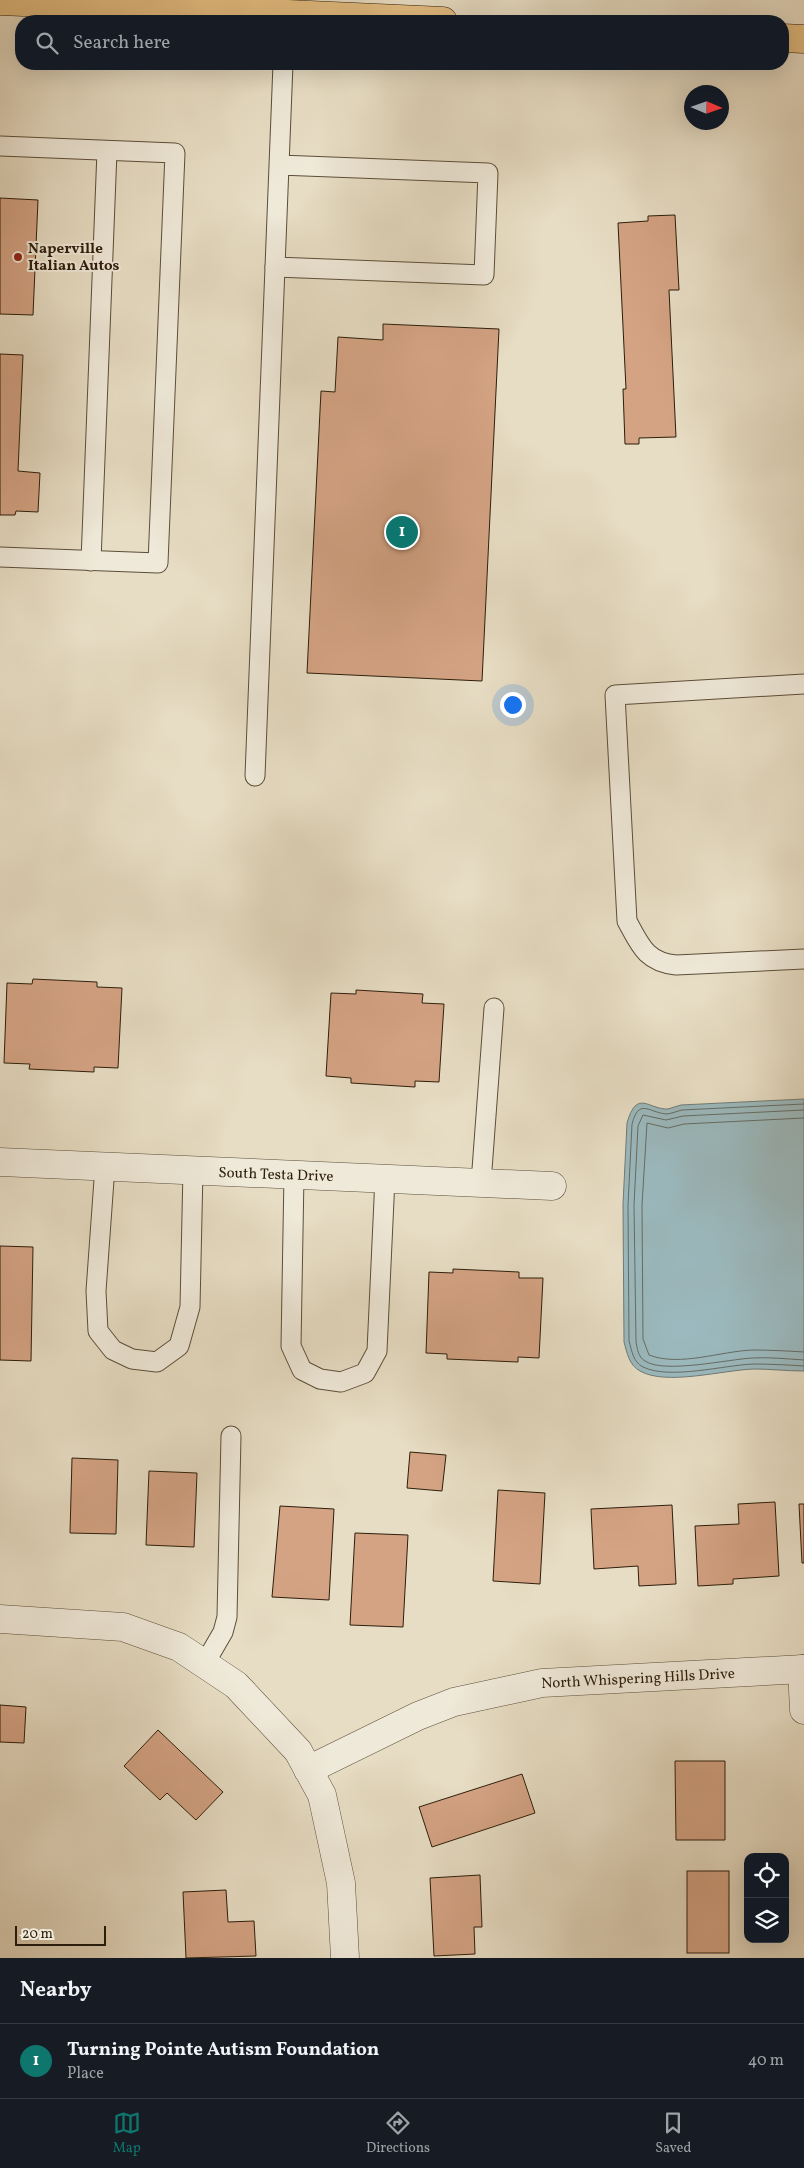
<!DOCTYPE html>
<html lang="en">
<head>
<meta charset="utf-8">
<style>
	:root { --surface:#171b24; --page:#20242c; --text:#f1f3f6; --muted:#9ea1a6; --line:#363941; --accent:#0f766e }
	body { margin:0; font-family:Vollkorn,serif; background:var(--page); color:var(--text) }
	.controls { position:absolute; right:15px; bottom:15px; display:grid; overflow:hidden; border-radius:10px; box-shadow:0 5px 20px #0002 }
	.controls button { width:45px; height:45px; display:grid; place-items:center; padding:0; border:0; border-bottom:1px solid var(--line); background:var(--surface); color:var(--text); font:25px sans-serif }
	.compass { position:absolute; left:684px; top:85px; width:45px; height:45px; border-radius:50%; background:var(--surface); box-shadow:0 5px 20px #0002; rotate:92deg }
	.scale { position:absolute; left:15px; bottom:12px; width:91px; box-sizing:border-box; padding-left:5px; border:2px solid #2d1e0b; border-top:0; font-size:14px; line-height:18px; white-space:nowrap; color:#2d1e0b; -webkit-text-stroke:4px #efe9d9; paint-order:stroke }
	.you { position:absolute; left:512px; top:704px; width:18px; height:18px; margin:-12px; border:4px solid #fff; border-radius:50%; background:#1a73e8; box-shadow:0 0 0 8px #1a73e833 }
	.badge { display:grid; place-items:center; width:32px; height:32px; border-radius:50%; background:var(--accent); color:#fff; font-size:16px; font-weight:700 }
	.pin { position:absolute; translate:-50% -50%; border:2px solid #fff; box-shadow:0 1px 5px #0006 }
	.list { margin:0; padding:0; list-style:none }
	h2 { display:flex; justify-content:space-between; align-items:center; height:65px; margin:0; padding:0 20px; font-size:21px }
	h2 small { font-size:16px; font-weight:400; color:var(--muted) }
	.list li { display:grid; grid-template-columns:32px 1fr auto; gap:15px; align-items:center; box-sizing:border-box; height:75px; padding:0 20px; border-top:1px solid var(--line) }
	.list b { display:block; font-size:19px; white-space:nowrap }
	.list p { margin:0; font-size:16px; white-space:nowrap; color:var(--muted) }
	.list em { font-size:16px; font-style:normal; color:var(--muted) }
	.icon { flex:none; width:28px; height:28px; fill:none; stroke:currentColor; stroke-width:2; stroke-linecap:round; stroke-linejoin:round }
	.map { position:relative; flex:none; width:804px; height:1958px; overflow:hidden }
	.search { position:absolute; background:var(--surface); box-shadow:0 5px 20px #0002; left:15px; right:15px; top:15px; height:55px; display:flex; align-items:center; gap:12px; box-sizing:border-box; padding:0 18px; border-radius:20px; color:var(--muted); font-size:19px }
	.sheet { height:140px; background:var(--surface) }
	nav { display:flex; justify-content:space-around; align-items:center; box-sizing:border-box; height:70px; border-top:1px solid var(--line); background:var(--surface); font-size:14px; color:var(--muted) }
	nav a { display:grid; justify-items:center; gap:2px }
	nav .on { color:var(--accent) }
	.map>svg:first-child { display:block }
</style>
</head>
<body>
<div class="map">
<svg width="804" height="1958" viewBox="0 0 804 1958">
	<rect width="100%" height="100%" fill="#e7ddc4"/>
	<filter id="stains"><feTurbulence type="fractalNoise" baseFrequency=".004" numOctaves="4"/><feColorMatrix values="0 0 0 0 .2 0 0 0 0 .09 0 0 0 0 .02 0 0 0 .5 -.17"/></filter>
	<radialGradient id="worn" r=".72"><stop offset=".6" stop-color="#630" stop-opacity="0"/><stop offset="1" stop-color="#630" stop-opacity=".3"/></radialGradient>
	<path fill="#9bb9be" stroke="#6f7b76" d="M804,1099V1371C787,1371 771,1369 754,1369C723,1370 666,1386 640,1371C629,1365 627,1353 624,1342L623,1204L627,1123C637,1088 649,1110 668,1109C672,1108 677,1106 681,1105Z"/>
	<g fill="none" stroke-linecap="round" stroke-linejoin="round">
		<g stroke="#646c64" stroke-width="1">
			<path d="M804,1104L682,1110C677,1111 671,1114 666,1114C648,1112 639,1098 632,1124L628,1205L629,1341C632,1351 633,1362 643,1367C670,1380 724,1365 754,1364C770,1364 788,1365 804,1366"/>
			<path d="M804,1110L683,1116L666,1120L643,1115L638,1126L634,1205L636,1341C637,1348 638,1357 645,1361C664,1374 729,1359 753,1358C770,1357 787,1359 804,1360"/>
			<path d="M804,1118L684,1124L668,1128L647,1123L642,1205L643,1339L649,1355C680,1367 721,1351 753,1350C770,1350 787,1351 804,1352"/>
		</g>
	</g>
	<g fill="#d4a384" stroke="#2d1e0b">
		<path d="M0,198L38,200L33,315L0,314Z"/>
		<path d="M675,215L679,290H669L676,437L639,438V444H625L623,389H626L618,223L648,221V216Z"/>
		<path d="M383,324L499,329L482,681L307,673L321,391L335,392L338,337L383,340Z"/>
		<path d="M0,354L23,355L18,471L40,473L38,512L16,511L15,515H0Z"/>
		<path d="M33,979L97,982V987L122,988L118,1068L94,1067V1072L29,1069L30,1064L4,1063L7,983L32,984Z"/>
		<path d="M356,990L423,994L422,1003L444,1004L439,1082L415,1081V1087L351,1083V1078L326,1076L331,993L356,994Z"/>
		<path d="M0,1246L33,1247L31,1361L0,1360Z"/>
		<path d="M453,1269L519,1272V1278H543L539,1358L518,1357V1362L447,1359V1354L426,1353L429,1272L453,1273Z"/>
		<path d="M410,1452L446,1455L442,1491L407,1488Z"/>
		<path d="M72,1458L118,1460L116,1534L70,1533Z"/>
		<path d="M149,1471L197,1473L194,1547L146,1545Z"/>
		<path d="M498,1490L545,1493L540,1584L493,1581Z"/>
		<path d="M775,1502L779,1576L733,1579V1584L698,1586L695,1526L739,1524L738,1504Z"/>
		<path d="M799,1504H804V1563H802Z"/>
		<path d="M672,1505L676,1584L639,1586L638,1566L594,1569L591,1509Z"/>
		<path d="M280,1506L334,1509L329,1600L272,1597Z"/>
		<path d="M355,1533L408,1535L403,1627L350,1625Z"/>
		<path d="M0,1705L26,1707L24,1743L0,1742Z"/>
		<path d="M158,1730L223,1792L196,1820L167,1793L160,1800L124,1766Z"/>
		<path d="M675,1761H725V1840H676Z"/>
		<path d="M522,1774L535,1813L432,1847L419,1807Z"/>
		<rect x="687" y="1871" width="42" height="82"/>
		<path d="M480,1875L482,1927H474L475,1954L434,1956L430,1878Z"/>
		<path d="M226,1890L228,1922L254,1921L256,1956L186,1958L183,1892Z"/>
	</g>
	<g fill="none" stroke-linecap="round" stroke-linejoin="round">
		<defs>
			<g id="service">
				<path d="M0,146L175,153L158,563L0,557"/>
				<path d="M279,165L488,173L484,275L275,267L283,64"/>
				<path d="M91,561L107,151"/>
				<path d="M804,684L615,695L627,921C640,945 646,962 676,965L804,959"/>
				<path d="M255,776L275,267"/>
				<path d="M105,1166L96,1291L98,1331L113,1350L132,1359L157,1362L179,1346L190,1307L193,1170"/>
				<path d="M294,1175L291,1346L302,1370L320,1379L341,1382L365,1373L377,1351L385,1178"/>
				<path d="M481,1183L494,1008"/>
				<path d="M205,1663L223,1632L227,1617L231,1436"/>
			</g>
			<g id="minor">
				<path d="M0,1162L552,1186"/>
				<path d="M0,1619L123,1627L179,1647L236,1685L298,1751L322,1795L341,1883L345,1958"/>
				<path d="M802,1669L804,1710"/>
				<path d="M308,1770L418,1716L454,1702L542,1683L804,1669"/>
			</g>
			<g id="primary">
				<path d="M0,1L443,21"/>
				<path d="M783,38L804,39"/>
			</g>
		</defs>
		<use href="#service" stroke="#5c4e39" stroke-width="21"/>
		<use href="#minor" stroke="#5c4e39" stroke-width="29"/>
		<use href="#primary" stroke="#2d1e0b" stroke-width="29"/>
		<use href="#service" stroke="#efe9d9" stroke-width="19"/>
		<use href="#minor" stroke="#efe9d9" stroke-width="28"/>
		<use href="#primary" stroke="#e4be82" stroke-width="28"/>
	</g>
	<circle fill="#8f2418" stroke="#efe9d9" stroke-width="2" cx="18" cy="257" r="5"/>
	<g text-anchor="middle" stroke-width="4" stroke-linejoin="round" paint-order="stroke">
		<g font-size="15" font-weight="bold" fill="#2d1e0b" stroke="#efe9d9" text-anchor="start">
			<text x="28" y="253">Naperville<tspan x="28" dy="17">Italian Autos</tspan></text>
		</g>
		<g font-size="15" fill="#2d1e0b" stroke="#efe9d9">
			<text transform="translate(276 1174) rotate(2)" y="5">South Testa Drive</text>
			<text transform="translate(638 1678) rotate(-3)" y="5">North Whispering Hills Drive</text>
		</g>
	</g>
	<rect width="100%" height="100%" filter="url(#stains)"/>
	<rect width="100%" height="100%" fill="url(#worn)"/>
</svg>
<div class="controls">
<button><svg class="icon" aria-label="locate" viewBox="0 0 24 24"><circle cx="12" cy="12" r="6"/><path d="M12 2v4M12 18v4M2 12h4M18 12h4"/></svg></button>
<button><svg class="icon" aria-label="layers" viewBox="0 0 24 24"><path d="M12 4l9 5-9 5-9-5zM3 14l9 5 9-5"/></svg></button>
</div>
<svg class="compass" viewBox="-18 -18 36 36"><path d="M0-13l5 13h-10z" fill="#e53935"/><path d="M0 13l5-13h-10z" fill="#9ea1a6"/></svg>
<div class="scale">20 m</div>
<div class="you"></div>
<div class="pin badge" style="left:402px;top:532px">1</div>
<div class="search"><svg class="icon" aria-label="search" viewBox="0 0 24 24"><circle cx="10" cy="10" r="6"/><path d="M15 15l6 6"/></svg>Search here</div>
</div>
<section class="sheet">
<h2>Nearby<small></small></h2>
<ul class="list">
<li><span class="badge">1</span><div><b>Turning Pointe Autism Foundation</b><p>Place</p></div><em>40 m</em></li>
</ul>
</section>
<nav>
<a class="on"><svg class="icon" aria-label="map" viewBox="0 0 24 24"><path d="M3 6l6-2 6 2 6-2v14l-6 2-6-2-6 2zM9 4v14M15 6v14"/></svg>Map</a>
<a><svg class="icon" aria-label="directions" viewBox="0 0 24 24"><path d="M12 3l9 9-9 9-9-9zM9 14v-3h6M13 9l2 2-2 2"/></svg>Directions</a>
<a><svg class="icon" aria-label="saved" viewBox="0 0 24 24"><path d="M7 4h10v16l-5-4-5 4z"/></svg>Saved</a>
</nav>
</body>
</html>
